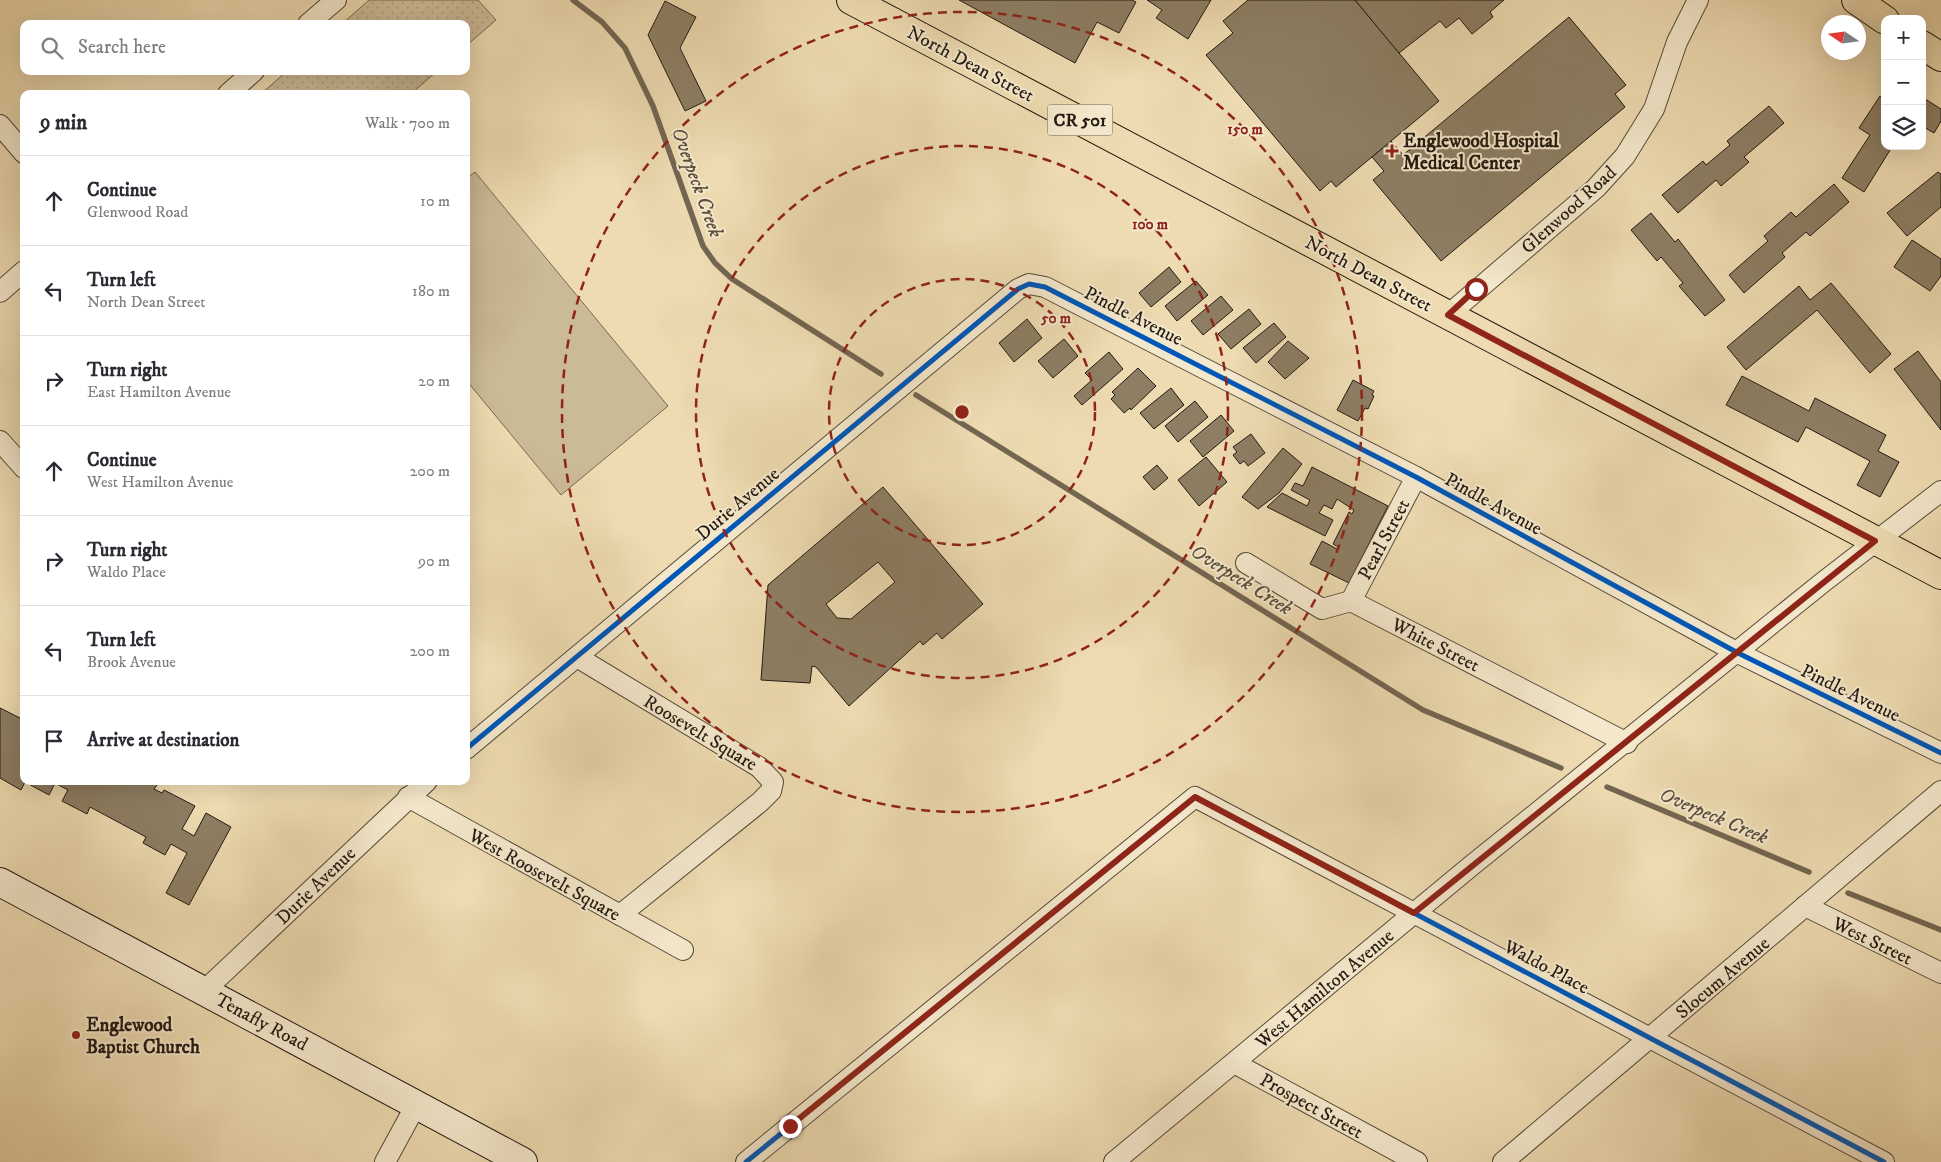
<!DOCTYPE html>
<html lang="en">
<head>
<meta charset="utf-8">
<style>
	:root { --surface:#fff; --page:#f2f2f3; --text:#2b2b33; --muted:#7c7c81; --line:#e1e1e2 }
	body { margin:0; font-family:"IM FELL DW Pica",serif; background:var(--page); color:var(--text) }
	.controls { position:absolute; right:15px; top:15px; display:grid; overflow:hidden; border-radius:10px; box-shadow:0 5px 20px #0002 }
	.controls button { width:45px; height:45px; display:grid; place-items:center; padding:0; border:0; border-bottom:1px solid var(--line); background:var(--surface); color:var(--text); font:25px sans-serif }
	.compass { position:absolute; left:1821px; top:15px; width:45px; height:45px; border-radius:50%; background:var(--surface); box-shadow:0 5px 20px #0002; rotate:283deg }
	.stop { position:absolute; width:15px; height:15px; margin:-11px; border:4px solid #8f2418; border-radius:50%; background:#fff }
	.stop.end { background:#8f2418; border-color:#fff; box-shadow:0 1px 5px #0008 }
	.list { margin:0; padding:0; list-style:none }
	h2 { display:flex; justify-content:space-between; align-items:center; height:65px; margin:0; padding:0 20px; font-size:21px }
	h2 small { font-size:16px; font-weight:400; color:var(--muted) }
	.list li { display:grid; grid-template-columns:32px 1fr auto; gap:15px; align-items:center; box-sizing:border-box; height:90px; padding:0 20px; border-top:1px solid var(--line) }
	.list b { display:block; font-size:19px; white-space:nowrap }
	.list p { margin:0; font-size:16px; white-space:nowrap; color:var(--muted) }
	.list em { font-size:16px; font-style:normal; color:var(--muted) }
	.icon { flex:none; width:28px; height:28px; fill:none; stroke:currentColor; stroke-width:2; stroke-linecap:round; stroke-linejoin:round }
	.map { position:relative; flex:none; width:1941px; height:1162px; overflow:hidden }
	.search { position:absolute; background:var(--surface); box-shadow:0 5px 20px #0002; left:20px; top:20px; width:450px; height:55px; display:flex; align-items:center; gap:12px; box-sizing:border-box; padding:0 18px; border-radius:10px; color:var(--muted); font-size:19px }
	.panel { position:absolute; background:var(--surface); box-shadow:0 5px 20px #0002; left:20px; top:90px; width:450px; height:695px; border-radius:10px }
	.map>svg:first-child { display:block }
</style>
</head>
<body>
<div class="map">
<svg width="1941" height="1162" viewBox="0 0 1941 1162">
	<defs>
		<pattern id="park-dots" width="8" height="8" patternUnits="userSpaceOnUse" patternTransform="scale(1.25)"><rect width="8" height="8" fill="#cbba96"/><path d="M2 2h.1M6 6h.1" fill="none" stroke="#ae9f80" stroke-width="1.8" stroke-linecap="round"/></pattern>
	</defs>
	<rect width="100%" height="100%" fill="#eedbb1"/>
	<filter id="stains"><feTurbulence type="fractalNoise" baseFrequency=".004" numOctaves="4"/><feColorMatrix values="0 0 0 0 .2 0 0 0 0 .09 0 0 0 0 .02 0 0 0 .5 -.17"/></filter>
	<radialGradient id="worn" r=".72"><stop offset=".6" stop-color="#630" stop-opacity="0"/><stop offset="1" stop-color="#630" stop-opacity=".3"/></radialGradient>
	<path fill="#cbba96" stroke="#776a54" d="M475,172L668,406L561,495L466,380V179Z"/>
	<g fill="url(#park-dots)" stroke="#776a54">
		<path d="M369,0H478L496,20L466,46V24H342Z"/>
		<path d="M287,71H437L411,94H261Z"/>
	</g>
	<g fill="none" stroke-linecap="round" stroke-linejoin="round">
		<g stroke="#736651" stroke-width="5.5">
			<path d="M573,0L602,22L625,48L653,106L703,246L715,263L732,279L881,374"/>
			<path d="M916,395L1423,710L1561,768"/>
			<path d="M1607,787L1809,872"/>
			<path d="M1848,893L1941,930"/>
		</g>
	</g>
	<g fill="#8d7e64" stroke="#231a11" fill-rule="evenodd">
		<path d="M959,0H1132L1136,2L1119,33L1097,22L1075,63Z"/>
		<path d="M1147,0H1211L1188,39L1156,18L1162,10Z"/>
		<path d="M1248,0H1355L1439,101L1336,187L1331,181L1320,191L1206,55L1233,33L1223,21Z"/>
		<path d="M1355,0H1504L1490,12L1493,17L1472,34L1459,18L1446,28L1440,21L1399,53Z"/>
		<path d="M665,1L696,17L680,48L706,101L685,111L648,35Z"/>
		<path d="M1569,17L1626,85L1615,94L1625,107L1441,261L1373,180L1384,171L1372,157L1391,141L1403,155Z"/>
		<path d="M1880,96L1885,99V137L1882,141L1885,146L1892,147L1864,192L1842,178L1870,135L1859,128Z"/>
		<path d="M1922,97L1941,109V121L1934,133L1922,126Z"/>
		<path d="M1769,106L1784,123L1744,157L1749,162L1721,186L1716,180L1678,213L1662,195L1703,161L1706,165L1730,145L1727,141Z"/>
		<path d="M1938,172L1941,174V207L1907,236L1887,213Z"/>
		<path d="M1834,184L1849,202L1810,236L1806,232L1782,253L1785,257L1744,293L1729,275L1768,241L1764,236L1791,212L1796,217Z"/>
		<path d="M1651,213L1675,242L1678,239L1725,300L1705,316L1679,286L1683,283L1661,257L1657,261L1631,230Z"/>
		<path d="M1912,240L1941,259V276L1930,291L1894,267Z"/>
		<path d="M1169,267L1181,282L1151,307L1139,293Z"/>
		<path d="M1196,281L1208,295L1177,321L1165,306Z"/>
		<path d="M1831,283L1891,354L1870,373L1817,310L1746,370L1727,347L1799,286L1810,300Z"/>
		<path d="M1221,296L1233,310L1203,335L1191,321Z"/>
		<path d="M1249,309L1261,324L1231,349L1218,334Z"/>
		<path d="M1027,319L1042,338L1014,362L999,343Z"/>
		<path d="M1274,323L1286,337L1256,363L1243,348Z"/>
		<path d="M1064,339L1078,356L1053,378L1038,361Z"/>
		<path d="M1288,341L1309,358L1285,379L1268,362Z"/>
		<path d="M1918,351L1941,382V430L1894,369Z"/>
		<path d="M1109,352L1123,369L1082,405L1074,396L1092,380L1085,373Z"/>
		<path d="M1138,368L1156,386L1131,410L1130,408L1124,413L1111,399L1115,395L1112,392Z"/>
		<path d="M1742,376L1809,411L1815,398L1886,435L1878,451L1899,462L1880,497L1857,485L1870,461L1806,427L1798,442L1726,405Z"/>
		<path d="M1353,380L1374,391L1372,395L1374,396L1368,409L1365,408L1358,421L1337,410Z"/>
		<path d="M1171,388L1184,405L1154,429L1140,413Z"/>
		<path d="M1195,401L1208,417L1178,442L1165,426Z"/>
		<path d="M1221,415L1234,431L1203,457L1190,441Z"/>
		<path d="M1251,434L1265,453L1248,466L1244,461L1240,464L1233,455L1237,452L1233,447Z"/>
		<path d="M1283,448L1302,464L1279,493L1258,509L1242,497Z"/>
		<path d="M1206,457L1227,482L1199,506L1178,480Z"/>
		<path d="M1157,465L1168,478L1154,490L1143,477Z"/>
		<path d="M1312,467L1388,506L1349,583L1310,564L1322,541L1337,549L1338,547L1333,544L1349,512L1352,514L1354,510L1337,499L1332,509L1324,505L1319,513L1333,520L1325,536L1267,507L1282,493L1307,506L1310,500L1291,490L1295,483L1303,486Z"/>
		<path d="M883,487L983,604L942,639L937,633L923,645L920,641L849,706L816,667L812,666L810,683L761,680L768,585ZM878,562L895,582L851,619L837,618L826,604Z"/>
		<path d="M0,708L24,720V781H150L157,785L154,789L162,793L164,790L195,806L182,829L194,836L206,813L231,827L189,905L166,893L187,853L171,844L165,855L143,843L146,837L90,807L87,814L62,801L68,790L55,783L49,795L25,782L21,790L0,778Z"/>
	</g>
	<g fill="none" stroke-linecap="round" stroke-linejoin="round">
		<defs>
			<g id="street">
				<path d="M308,24L336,0"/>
				<path d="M228,94L254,71"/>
				<path d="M0,125L24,153"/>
				<path d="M0,292L24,271"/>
				<path d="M1448,315L1596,188L1625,156L1654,109L1677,42L1698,0"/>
				<path d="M0,441L24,468"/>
				<path d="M1246,563L1322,609L1351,601L1627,743"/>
				<path d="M1351,601L1416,477"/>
				<path d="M577,657L759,767L773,782L771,791L760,802L620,915"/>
				<path d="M466,749L1018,289L1029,284L1045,287L1416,477L1738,653L1941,753"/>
				<path d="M408,797L683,950"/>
				<path d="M1805,906L1941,973"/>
				<path d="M205,990L427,781"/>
				<path d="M1234,1063L1417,1162"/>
				<path d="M385,1162L416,1105"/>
				<path d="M746,1162L1195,797L1884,1162"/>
				<path d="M1114,1162L1471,866L1822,583L1941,491"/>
				<path d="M1503,1162L1941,791"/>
			</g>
			<path id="secondary" d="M0,882L523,1162"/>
			<g id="primary">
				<path d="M851,0L1941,575"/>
				<path d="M1856,0L1885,20"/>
				<path d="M1922,45L1941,57"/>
			</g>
		</defs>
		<use href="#street" stroke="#564a39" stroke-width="22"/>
		<use href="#secondary" stroke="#231a11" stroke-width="30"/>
		<use href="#primary" stroke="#231a11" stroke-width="30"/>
		<use href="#street" stroke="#f4e8cc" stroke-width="20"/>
		<use href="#secondary" stroke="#f4e8cc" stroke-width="28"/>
		<use href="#primary" stroke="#eedbb1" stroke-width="28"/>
		<defs>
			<g id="cycleway">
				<path d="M466,749L1018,289L1029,284L1045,287L1416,477L1738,653L1941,753"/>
				<path d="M746,1162L1195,797L1884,1162"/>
			</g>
		</defs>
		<use href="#cycleway" stroke="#f4e8cc" stroke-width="8"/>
		<use href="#cycleway" stroke="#0057b8" stroke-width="5"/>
	</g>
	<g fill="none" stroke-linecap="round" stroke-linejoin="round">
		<path stroke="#8f2418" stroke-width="6" d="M790,1126L1195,797L1414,913L1875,541L1448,315L1476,289"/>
	</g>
	<g fill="none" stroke="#8f2418" stroke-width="2.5" stroke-dasharray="9 6">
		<circle cx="962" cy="412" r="133"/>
		<circle cx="962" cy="412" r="266"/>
		<circle cx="962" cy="412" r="400"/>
	</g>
	<g fill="#8f2418" stroke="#f4e8cc" stroke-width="2">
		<path d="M1389.5 143.5h5v5h5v5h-5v5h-5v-5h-5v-5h5z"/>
		<circle cx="76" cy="1035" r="5"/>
	</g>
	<g text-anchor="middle" stroke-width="4" stroke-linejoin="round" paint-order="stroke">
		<rect fill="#f4e8cc" stroke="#625849" stroke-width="1" x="1047.5" y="104.5" width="65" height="31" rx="4"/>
		<g font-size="18" font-weight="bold" fill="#231a11">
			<text x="1080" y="126">CR 501</text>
		</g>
		<g font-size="19" fill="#231a11" stroke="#f4e8cc">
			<text transform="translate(971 63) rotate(28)" y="7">North Dean Street</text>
			<text transform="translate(1568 209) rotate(-42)" y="7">Glenwood Road</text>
			<text transform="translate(1369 273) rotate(28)" y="7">North Dean Street</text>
			<text transform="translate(1134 315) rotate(27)" y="7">Pindle Avenue</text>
			<text transform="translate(737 503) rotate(-40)" y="7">Durie Avenue</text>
			<text transform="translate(1494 503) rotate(29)" y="7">Pindle Avenue</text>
			<text transform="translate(1383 539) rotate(-62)" y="7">Pearl Street</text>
			<text transform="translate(1436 644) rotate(27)" y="7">White Street</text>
			<text transform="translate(1851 692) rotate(26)" y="7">Pindle Avenue</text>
			<text transform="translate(701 732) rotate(31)" y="7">Roosevelt Square</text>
			<text transform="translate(545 874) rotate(29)" y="7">West Roosevelt Square</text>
			<text transform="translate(315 885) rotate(-44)" y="7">Durie Avenue</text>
			<text transform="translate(1873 940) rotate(26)" y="7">West Street</text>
			<text transform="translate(1547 966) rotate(28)" y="7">Waldo Place</text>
			<text transform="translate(1722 977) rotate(-40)" y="7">Slocum Avenue</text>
			<text transform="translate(1324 988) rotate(-40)" y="7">West Hamilton Avenue</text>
			<text transform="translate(262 1021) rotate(28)" y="7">Tenafly Road</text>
			<text transform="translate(1312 1105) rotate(29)" y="7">Prospect Street</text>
		</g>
		<g font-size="19" font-weight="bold" fill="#231a11" stroke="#f4e8cc" text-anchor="start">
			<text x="1403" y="147">Englewood Hospital<tspan x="1403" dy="22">Medical Center</tspan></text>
			<text x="86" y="1031">Englewood<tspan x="86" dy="22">Baptist Church</tspan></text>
		</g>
		<g font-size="20" font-style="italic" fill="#594d3b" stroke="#f4e8cc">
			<text transform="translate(698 182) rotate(70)" y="7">Overpeck Creek</text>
			<text transform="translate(1242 579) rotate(32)" y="7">Overpeck Creek</text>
			<text transform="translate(1714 815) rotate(23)" y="7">Overpeck Creek</text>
		</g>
	</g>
	<circle cx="962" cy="412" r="8" fill="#8f2418" stroke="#f4e8cc" stroke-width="2.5"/>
	<g font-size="15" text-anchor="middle" font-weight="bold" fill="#8f2418" stroke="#f4e8cc" stroke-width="4" stroke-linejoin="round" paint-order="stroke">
		<text x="1245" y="134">150 m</text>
		<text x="1150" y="229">100 m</text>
		<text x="1056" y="323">50 m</text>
	</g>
	<rect width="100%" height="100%" filter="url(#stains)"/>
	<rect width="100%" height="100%" fill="url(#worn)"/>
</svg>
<div class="controls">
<button>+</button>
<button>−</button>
<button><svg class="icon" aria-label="layers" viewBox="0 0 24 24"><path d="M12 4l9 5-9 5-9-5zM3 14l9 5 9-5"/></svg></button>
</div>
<svg class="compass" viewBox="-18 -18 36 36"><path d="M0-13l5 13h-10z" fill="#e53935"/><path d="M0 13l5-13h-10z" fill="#7c7c81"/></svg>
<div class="stop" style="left:1476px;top:289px"></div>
<div class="stop end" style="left:790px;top:1126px"></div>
<div class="search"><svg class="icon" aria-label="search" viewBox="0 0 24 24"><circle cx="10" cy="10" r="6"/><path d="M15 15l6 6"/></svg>Search here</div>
<section class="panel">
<h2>9 min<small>Walk · 700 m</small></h2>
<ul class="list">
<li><svg class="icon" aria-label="ahead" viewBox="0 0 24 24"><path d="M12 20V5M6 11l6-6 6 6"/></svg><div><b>Continue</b><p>Glenwood Road</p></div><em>10 m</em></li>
<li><svg class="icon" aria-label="left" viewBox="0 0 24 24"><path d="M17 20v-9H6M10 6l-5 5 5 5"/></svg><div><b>Turn left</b><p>North Dean Street</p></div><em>180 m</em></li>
<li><svg class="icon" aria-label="right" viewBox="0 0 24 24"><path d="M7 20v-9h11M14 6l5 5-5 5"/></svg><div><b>Turn right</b><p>East Hamilton Avenue</p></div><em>20 m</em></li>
<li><svg class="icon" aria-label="ahead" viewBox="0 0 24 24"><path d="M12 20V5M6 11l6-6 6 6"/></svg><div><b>Continue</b><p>West Hamilton Avenue</p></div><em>200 m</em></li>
<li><svg class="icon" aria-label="right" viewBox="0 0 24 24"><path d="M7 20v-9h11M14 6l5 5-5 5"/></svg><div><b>Turn right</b><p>Waldo Place</p></div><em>90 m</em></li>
<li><svg class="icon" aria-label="left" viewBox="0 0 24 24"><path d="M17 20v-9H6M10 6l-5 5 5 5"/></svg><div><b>Turn left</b><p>Brook Avenue</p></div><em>200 m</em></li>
<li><svg class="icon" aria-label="arrive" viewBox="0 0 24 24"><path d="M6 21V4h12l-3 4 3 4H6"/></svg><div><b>Arrive at destination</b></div></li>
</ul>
</section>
</div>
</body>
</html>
